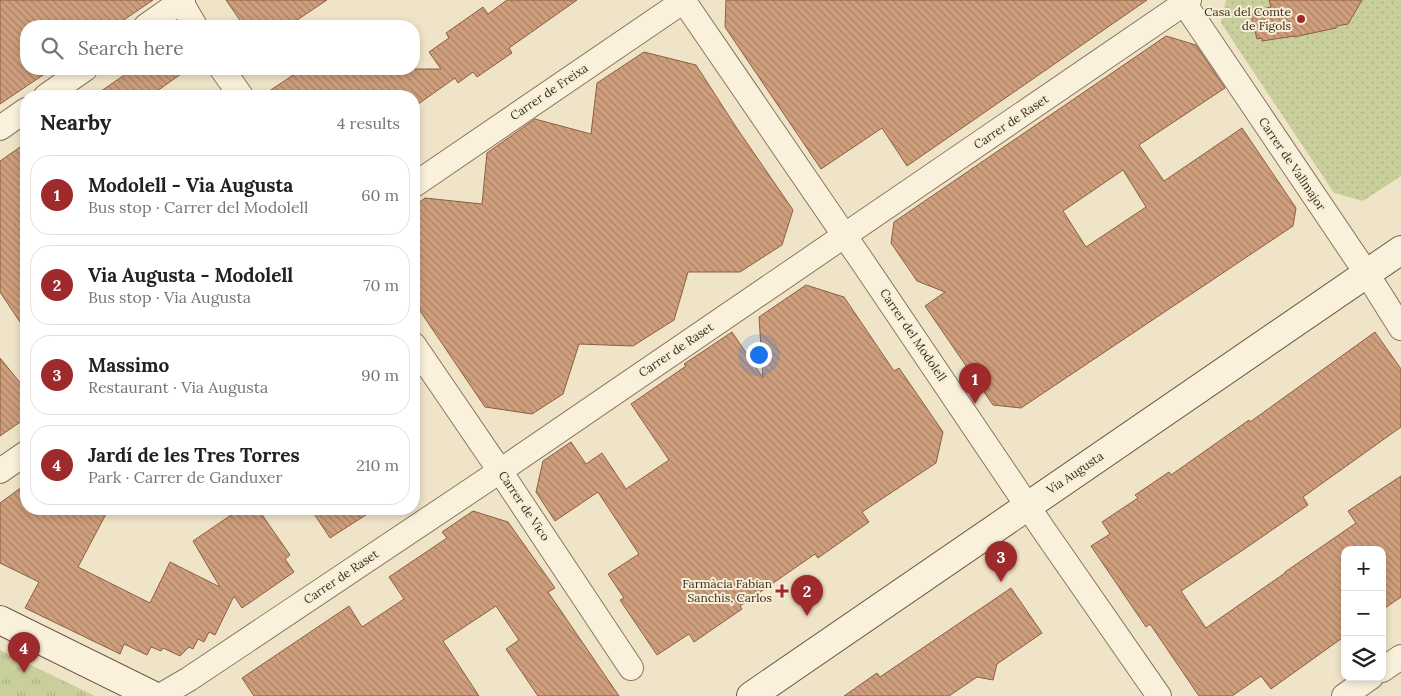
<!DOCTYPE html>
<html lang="en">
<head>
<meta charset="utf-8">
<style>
	:root { --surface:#fff; --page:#f6f6f6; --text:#202124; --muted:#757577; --line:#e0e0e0; --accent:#9e2a2b }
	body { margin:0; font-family:Lora,serif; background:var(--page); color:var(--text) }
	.controls { position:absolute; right:15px; bottom:15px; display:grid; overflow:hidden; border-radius:10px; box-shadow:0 2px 8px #0003 }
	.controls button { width:45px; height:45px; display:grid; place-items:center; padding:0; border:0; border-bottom:1px solid var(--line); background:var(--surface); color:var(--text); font:25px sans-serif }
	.you { position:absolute; left:758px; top:354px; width:18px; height:18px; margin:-12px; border:4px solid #fff; border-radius:50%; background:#1a73e8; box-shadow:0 0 0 8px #1a73e833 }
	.badge { display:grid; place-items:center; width:32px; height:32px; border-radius:50%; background:var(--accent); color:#fff; font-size:16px; font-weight:700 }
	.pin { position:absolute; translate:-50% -41px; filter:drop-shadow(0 1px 2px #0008) }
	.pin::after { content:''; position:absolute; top:26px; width:18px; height:15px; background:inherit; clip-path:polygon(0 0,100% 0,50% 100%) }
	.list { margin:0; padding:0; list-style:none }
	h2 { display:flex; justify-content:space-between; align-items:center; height:65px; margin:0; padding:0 20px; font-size:21px }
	h2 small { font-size:16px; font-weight:400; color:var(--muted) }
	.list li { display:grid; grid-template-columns:32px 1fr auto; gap:15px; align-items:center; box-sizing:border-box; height:80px; margin:0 10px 10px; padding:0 10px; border:1px solid var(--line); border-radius:20px }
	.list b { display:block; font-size:19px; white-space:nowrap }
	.list p { margin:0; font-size:16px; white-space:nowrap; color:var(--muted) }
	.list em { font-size:16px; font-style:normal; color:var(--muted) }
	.icon { flex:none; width:28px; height:28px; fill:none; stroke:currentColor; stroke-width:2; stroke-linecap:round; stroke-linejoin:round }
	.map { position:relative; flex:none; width:1401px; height:696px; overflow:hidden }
	.search { position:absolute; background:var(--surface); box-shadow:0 2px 8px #0003; left:20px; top:20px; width:400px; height:55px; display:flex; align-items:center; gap:12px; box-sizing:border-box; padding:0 18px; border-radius:20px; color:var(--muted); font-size:19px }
	.panel { position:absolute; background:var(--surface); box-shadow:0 2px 8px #0003; left:20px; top:90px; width:400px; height:425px; border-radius:20px }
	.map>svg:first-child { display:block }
</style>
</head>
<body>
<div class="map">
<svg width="1401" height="696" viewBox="0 0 1401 696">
	<defs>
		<pattern id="grass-dots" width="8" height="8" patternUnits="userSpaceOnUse" patternTransform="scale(1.25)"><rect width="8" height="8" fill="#c9cf9b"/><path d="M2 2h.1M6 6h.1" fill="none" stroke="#aeb285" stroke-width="1.8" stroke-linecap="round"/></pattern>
		<pattern id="park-tufts" width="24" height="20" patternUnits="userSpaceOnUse" patternTransform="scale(1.25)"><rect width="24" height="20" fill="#c9cf9b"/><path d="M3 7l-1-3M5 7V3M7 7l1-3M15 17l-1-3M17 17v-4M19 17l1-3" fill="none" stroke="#aeb285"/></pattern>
		<pattern id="building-back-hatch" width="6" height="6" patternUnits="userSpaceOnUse" patternTransform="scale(1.25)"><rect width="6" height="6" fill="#cf9f7d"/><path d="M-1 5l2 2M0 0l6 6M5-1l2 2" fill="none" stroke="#a98266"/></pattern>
	</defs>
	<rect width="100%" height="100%" fill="#f0e4c8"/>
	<path fill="url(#grass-dots)" d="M1226,0H1401V176L1363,201L1334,193L1221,23Z"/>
	<path fill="url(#park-tufts)" d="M0,650L95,696H0Z"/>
	<g fill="url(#building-back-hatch)" stroke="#8d5f41" fill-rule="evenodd">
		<path d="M0,0H153L115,26H26V69H52L0,104Z"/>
		<path d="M226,0H327L288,26H244Z"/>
		<path d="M507,0H577L509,48L512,53L477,77L473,72L458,83L455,78L414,107V96H262L302,69H441L429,52L449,38L446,33L483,7L488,14Z"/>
		<path d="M726,0H1147L907,166L882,128L821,169L725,27Z"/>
		<path d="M1269,0H1362L1348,24L1336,26V28L1294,37V36L1262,41V38L1257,39L1251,15L1256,14L1255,11L1271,7Z"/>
		<path d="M1166,36L1196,45L1225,88L1139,145L1164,181L1242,128L1296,208L1293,226L1021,408L993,405L925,306L945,292L917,281L891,243L894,222ZM1123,170L1146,207L1086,247L1063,211Z"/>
		<path d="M644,52L696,65L736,127L793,210L782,245L740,272H688L674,320L633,346L579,344L563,394L532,414L485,407L414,302V206L425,198L482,204L487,153L535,119L591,134L597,83Z"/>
		<path d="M133,69H188L150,96H94Z"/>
		<path d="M26,143V331L0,292V161Z"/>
		<path d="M806,285L844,297L894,371L899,368L943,432L936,463L862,512L869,522L818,558L815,554L740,606L742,609L694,642L689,634L657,655L620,600L624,598L608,574L639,554L598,492L555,521L536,492L543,461L571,442L586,464L602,453L626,489L669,460L631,404L686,366L684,364L732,332L763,378L759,317Z"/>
		<path d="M1375,332L1401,369V427L1303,497L1308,505L1243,550L1181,591L1206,628L1285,573V572L1356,523L1348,511L1401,476V597L1382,610V550H1345V636L1271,689L1261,676L1232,696H1199L1150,624L1146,627L1091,546L1110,534L1102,522L1138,498L1135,495L1169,472L1171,475L1249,420L1250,422Z"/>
		<path d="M0,358L26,390V418L0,436Z"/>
		<path d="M26,484V509H95L106,514L78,567L150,603L170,562L220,587L193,541L240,509H258L290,555L285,559L294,572L242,608L234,596L215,635L209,632L204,642L198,639L193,649L189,647L180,656L163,648L161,651L151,647L147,655L124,644L120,654L25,608L39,582L0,563V503Z"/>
		<path d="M311,509H375L330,538Z"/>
		<path d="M473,511L508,522L555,588L548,592L619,696H538L506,649L519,640L496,606L443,641L479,696H254L242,678L349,606L362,627L404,599L389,577L447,538L442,532Z"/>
		<path d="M1011,588L1042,633L997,664L993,680L977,677L949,696H844L877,673L880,677Z"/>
	</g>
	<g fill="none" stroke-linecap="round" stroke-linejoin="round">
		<defs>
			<g id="street">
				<path d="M180,0L195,26"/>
				<path d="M683,0L862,261L1043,529L1159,696"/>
				<path d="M1182,0L1367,274L1401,328"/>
				<path d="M146,26L183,0"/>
				<path d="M222,69L241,96"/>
				<path d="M46,96L85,69"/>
				<path d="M0,128L26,110"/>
				<path d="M414,185L685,0"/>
				<path d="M414,345L500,471L631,668"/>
				<path d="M0,471L26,453"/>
				<path d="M1382,670L1401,657"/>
				<path d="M160,696L189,679L500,471L1189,0"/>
				<path d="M1344,696L1371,677"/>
			</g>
			<g id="secondary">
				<path d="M0,620L154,696"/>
				<path d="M751,696L1401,250"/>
			</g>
		</defs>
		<use href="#street" stroke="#8d765c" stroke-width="26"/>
		<use href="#secondary" stroke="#6f573f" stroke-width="30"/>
		<use href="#street" stroke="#faf1dc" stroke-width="24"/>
		<use href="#secondary" stroke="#faf1dc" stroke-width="28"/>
	</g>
	<g fill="#9e2a2b" stroke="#f7eed8" stroke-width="2">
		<circle cx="1301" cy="19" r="5"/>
		<path d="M779.5 583.5h5v5h5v5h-5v5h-5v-5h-5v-5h5z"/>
	</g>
	<g text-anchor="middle" stroke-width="4" stroke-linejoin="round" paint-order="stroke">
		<g font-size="12" fill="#3d2e20" stroke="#f7eed8" text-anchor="end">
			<text x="1291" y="16">Casa del Comte<tspan x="1291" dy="14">de Fígols</tspan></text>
			<text x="772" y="588">Farmàcia Fabian<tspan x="772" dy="14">Sanchis, Carlos</tspan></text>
		</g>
		<g font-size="12" fill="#3d2e20" stroke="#f7eed8">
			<text transform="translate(549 92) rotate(-34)" y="4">Carrer de Freixa</text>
			<text transform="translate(1011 122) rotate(-34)" y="4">Carrer de Raset</text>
			<text transform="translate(1292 164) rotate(56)" y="4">Carrer de Vallmajor</text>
			<text transform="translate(913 335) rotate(56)" y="4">Carrer del Modolell</text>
			<text transform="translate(676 350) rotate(-34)" y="4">Carrer de Raset</text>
			<text transform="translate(1075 473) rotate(-34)" y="4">Via Augusta</text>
			<text transform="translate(524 506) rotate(56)" y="4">Carrer de Vico</text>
			<text transform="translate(341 577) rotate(-34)" y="4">Carrer de Raset</text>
		</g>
	</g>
</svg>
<div class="controls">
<button>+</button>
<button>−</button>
<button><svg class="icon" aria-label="layers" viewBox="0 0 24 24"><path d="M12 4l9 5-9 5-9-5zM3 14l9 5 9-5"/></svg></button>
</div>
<div class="you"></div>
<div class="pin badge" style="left:975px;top:404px">1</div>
<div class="pin badge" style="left:807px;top:616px">2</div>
<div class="pin badge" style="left:1001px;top:582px">3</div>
<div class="pin badge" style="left:24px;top:673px">4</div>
<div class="search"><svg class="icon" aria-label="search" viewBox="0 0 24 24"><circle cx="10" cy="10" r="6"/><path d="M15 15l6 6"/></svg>Search here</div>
<section class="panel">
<h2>Nearby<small>4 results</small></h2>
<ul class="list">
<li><span class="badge">1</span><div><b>Modolell - Via Augusta</b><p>Bus stop · Carrer del Modolell</p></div><em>60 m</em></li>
<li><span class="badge">2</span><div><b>Via Augusta - Modolell</b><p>Bus stop · Via Augusta</p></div><em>70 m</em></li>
<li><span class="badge">3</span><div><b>Massimo</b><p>Restaurant · Via Augusta</p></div><em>90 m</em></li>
<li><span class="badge">4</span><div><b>Jardí de les Tres Torres</b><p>Park · Carrer de Ganduxer</p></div><em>210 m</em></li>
</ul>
</section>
</div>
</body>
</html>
